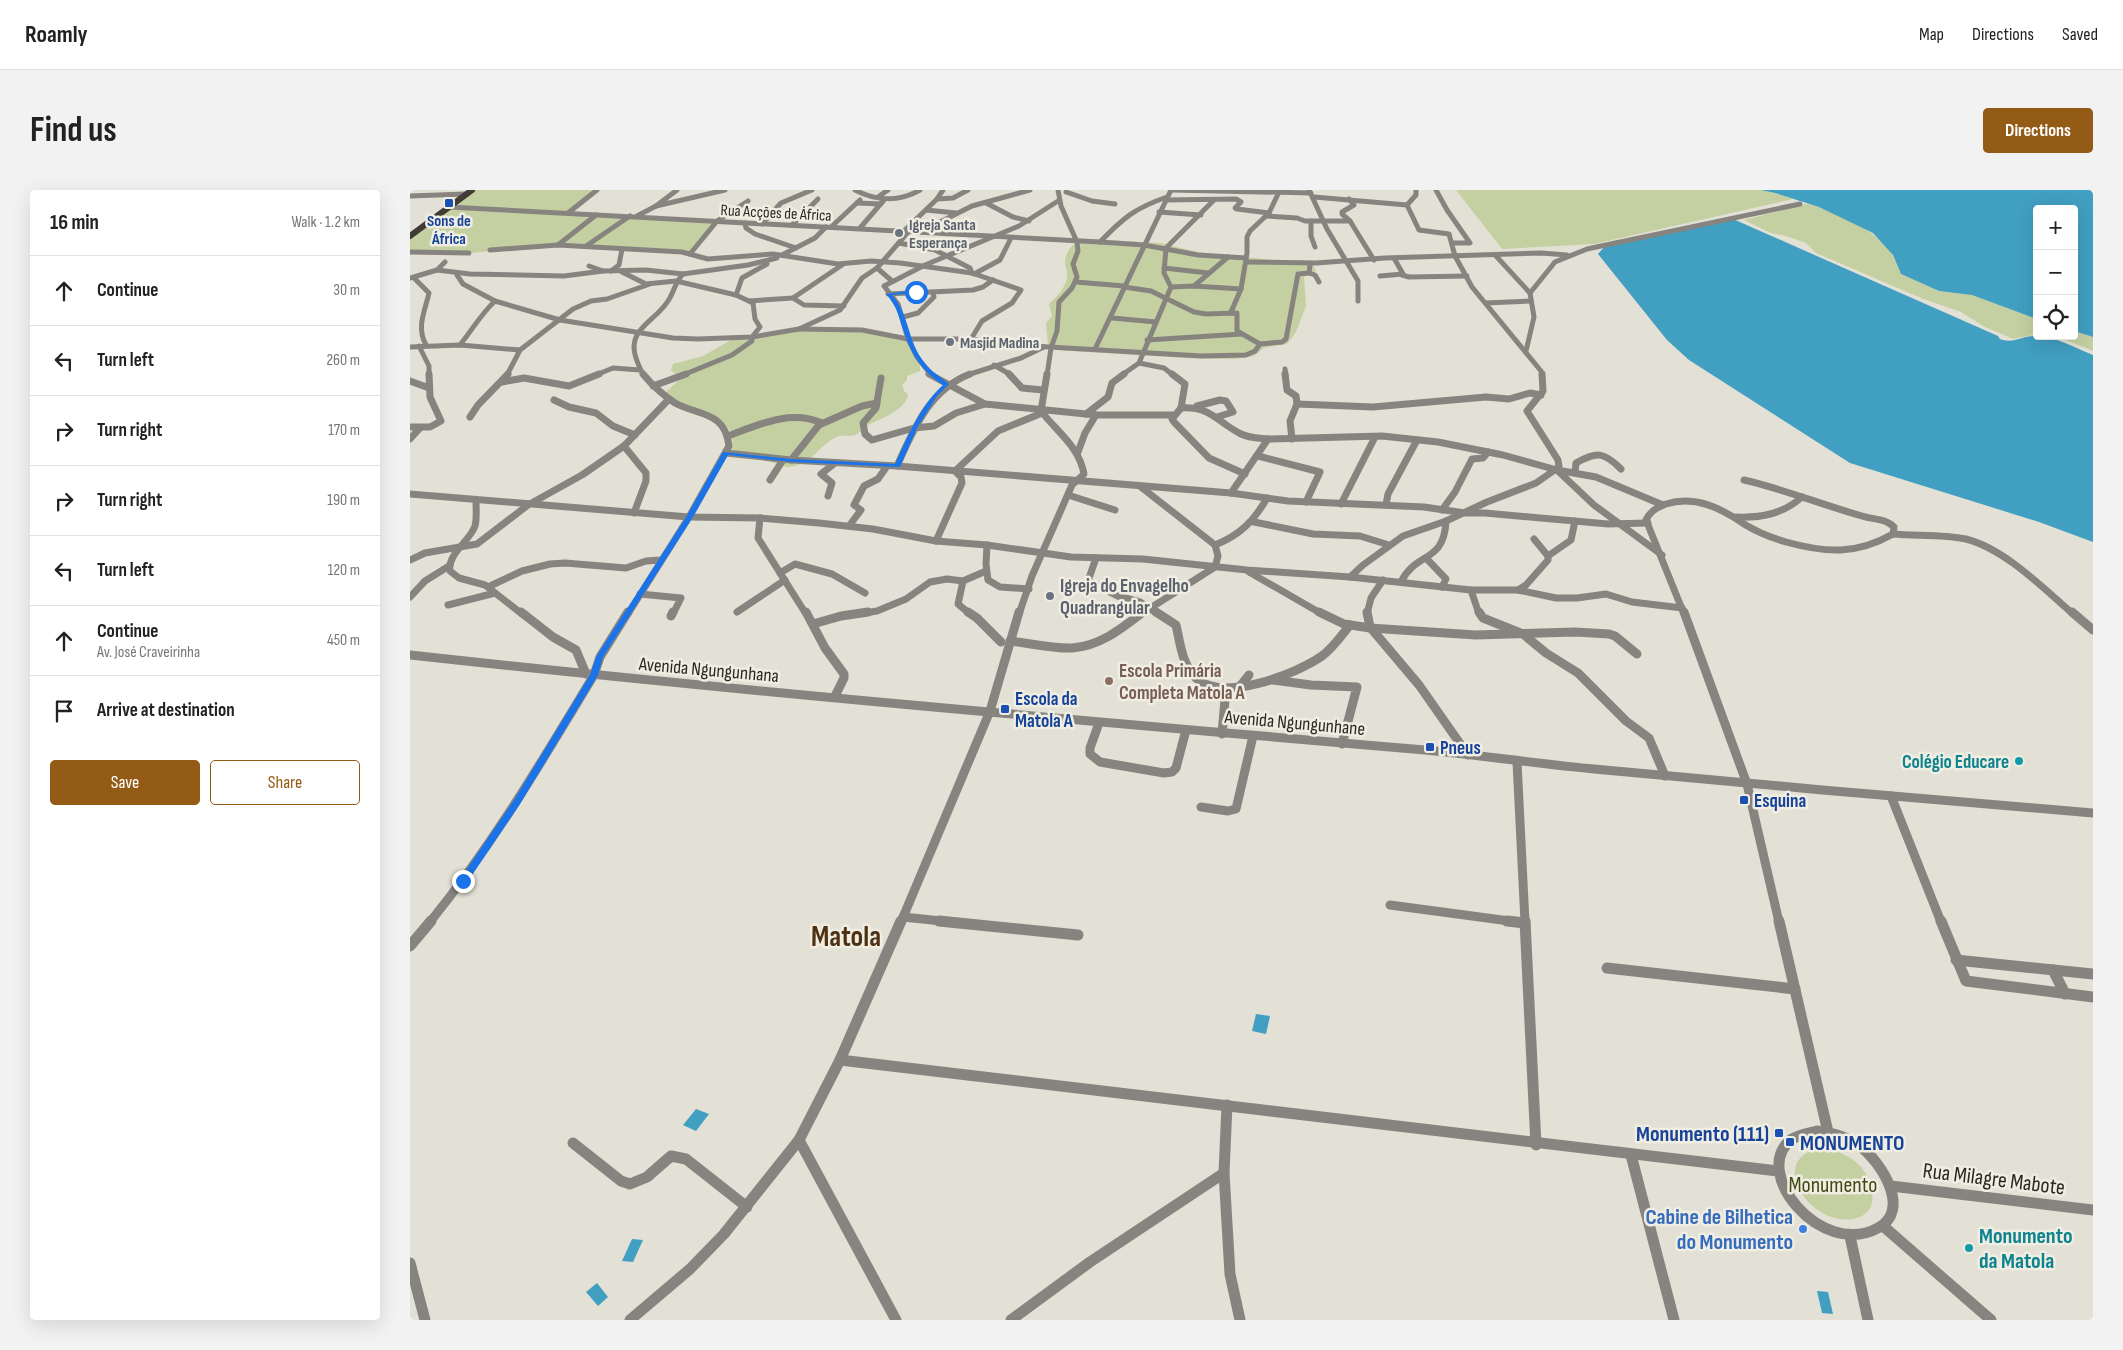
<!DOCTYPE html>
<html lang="en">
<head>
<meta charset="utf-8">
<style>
	:root { --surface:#fff; --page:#f2f2f2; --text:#222; --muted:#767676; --line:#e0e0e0; --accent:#935b15 }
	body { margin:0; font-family:"Sofia Sans Condensed",sans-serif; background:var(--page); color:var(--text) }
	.controls { position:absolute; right:15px; top:15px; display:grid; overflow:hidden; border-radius:5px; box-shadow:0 5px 20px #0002 }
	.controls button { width:45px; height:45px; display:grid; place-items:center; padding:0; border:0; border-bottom:1px solid var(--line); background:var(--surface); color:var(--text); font:25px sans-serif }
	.stop { position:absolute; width:15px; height:15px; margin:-11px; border:4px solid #1a73e8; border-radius:50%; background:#fff }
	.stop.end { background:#1a73e8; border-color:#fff; box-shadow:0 1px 5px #0008 }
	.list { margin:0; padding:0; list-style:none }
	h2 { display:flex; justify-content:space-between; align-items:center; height:65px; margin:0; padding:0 20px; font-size:21px }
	h2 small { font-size:16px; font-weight:400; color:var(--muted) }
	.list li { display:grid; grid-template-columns:32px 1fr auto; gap:15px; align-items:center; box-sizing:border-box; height:70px; padding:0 20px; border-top:1px solid var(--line) }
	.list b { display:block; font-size:19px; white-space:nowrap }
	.list p { margin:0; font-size:16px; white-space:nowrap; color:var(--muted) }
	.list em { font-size:16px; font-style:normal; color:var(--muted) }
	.actions { display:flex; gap:10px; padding:15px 20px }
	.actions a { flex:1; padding:11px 0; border:1px solid var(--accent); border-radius:5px; text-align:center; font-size:18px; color:var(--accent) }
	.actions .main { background:var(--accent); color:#fff }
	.icon { flex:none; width:28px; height:28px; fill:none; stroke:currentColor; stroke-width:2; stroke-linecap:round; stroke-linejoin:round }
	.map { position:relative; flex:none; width:1683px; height:1130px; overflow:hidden; border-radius:5px }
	header { display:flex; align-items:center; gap:30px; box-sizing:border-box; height:70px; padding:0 25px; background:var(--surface); border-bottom:1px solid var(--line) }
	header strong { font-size:24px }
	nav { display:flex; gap:28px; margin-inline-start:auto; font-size:18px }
	.intro { display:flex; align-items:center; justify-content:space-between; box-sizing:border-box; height:120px; padding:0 30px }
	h1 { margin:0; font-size:35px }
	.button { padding:12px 22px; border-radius:5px; background:var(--accent); color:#fff; font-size:18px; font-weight:700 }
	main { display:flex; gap:30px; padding:0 30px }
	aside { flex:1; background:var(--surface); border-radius:5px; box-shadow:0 5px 20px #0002 }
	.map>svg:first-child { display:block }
</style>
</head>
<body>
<header>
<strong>Roamly</strong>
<nav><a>Map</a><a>Directions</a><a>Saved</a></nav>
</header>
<div class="intro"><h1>Find us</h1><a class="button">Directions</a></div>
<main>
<aside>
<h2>16 min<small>Walk · 1.2 km</small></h2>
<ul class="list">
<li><svg class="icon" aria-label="ahead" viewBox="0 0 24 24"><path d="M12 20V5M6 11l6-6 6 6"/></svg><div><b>Continue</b></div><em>30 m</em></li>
<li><svg class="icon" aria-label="left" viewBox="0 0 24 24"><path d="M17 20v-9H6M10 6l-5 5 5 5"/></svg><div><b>Turn left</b></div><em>260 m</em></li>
<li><svg class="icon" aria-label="right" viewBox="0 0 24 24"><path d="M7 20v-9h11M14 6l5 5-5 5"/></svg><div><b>Turn right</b></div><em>170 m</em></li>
<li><svg class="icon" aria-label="right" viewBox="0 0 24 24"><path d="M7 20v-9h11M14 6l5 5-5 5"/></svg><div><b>Turn right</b></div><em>190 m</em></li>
<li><svg class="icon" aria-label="left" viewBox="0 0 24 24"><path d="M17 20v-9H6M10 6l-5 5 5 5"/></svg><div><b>Turn left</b></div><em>120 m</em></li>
<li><svg class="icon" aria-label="ahead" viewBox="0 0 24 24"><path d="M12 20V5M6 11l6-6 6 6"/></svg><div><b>Continue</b><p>Av. José Craveirinha</p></div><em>450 m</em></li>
<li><svg class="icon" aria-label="arrive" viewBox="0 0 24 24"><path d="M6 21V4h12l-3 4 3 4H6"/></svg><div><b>Arrive at destination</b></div></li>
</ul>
<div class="actions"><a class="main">Save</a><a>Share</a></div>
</aside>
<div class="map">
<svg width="1683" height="1130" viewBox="0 0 1683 1130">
	<rect width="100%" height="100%" fill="#e3e0d5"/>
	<g fill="#c4d0a1">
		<path d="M65,0H190L158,22L309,32L295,50L279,63L137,55L61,63L0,62V50Z"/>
		<path d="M1046,0H1351L1365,3L1383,9L1184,54L1092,59Z"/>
		<path d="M1397,14C1425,20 1469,41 1483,66C1486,72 1488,78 1491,84L1529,101L1562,105L1627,129V144L1603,149L1573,136L1551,122L1511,108L1406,63L1396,53L1376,46L1361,43L1334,30Z"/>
		<path d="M677,49L750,53L787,62L881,72L902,71L906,81L894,87L896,116L886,142L877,154L854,158L844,166L825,169L774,168L646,160L638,156L636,133L642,126L639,114C647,107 655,98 657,88C658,82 655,77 655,72C656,59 665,50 677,49Z"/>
		<path d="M389,140L449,141L498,151L510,175V181L497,186V190L492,195L494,201L498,205C494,222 470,228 457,236C453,239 449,244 444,245C439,247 434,245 429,246C408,254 403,276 377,277L322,260C328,223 286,224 264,211C261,209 259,205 256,202L269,190V187L261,180L263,174L293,166L321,150H333Z"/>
		<path d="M1664,141L1683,147V161L1646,146H1664Z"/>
		<path d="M1414,958C1428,961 1441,966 1451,977C1463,991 1471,1021 1447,1028C1401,1041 1352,965 1414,958Z"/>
	</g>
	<g fill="#419fc2">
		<path d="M1351,0H1683V147L1664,141V19H1627V129L1562,105L1529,101L1491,84L1483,65L1463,43L1409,17L1365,3Z"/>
		<path d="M1323,29L1588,146L1590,149C1603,154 1612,146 1625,146C1643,145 1665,158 1683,165V352L1629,332L1440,273L1279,170L1257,150L1188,64L1196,55Z"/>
		<path d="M846,824L860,826L856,844L842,841Z"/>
		<path d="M286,919L299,924L286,941L273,935Z"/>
		<path d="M222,1049L233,1050L223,1072L212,1071Z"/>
		<path d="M187,1093L198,1107L188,1116L176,1102Z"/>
		<path d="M1407,1101L1418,1102L1423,1124L1412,1123Z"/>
	</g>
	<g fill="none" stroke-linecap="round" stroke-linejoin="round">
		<g stroke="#878480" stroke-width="5">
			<path d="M445,0C466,11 489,12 510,0"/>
			<path d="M761,0L901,3"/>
			<path d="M899,0L917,39L948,91V111"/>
			<path d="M1026,0L1037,20L1060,53H1043"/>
			<path d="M656,2L682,11L705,14"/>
			<path d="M0,6L56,4"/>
			<path d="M468,7L478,0"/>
			<path d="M904,7L997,15"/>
			<path d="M527,9L543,8L558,0"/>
			<path d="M939,9L944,15L932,22V24L940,31L964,70"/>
			<path d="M755,10L826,9L831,12L825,18L827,19L859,23"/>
			<path d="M447,13L471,14"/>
			<path d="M576,13L603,27L619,31"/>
			<path d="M997,15L1006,5V0"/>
			<path d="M997,15L1009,40L1039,44L1045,66L1062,97L1131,181L1132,185"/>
			<path d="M246,16L315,0"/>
			<path d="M39,17L690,52L734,55L788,65L836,68"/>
			<path d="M516,20L546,23"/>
			<path d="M749,22L791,25"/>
			<path d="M158,23L187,0"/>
			<path d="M227,26L246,16L267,0"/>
			<path d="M857,26L887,28L895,31H940"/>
			<path d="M901,31V46L905,57"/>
			<path d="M335,33L336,38L345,44L386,58"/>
			<path d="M352,34L371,13L402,0"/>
			<path d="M382,35L408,9"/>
			<path d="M421,37L450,10"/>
			<path d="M450,38L474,10"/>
			<path d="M495,40L527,9L533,0"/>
			<path d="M690,52C713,28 725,18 757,7"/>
			<path d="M489,53L525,60L560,78L562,83"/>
			<path d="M148,55L186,25"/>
			<path d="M176,56L220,26"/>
			<path d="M80,60L148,55L272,62L298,69L363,64L428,74L461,71L490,73L562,83L611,100L602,113L572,131L561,149"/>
			<path d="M0,62L59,63"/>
			<path d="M280,64L307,31L338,11"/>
			<path d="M372,65L405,48L416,37"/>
			<path d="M1086,66L1120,103"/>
			<path d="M836,72L906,73L975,68L1131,63L1157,65"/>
			<path d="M179,76L193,81L236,80L273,84L338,75L367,68"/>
			<path d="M754,78L798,83"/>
			<path d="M27,80L60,84L154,86L193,81"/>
			<path d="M201,81L209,75L212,59"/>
			<path d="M212,82L236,94L266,91L326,105L343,113L345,129L350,137L342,147V151L322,165L273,185"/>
			<path d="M899,83L905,85L909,92"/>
			<path d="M564,84L590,70L601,48"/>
			<path d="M47,85L53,94L85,111L150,130L263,148L288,149L342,147L389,139L430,120L452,88L467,78"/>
			<path d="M992,85L999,87L1057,86"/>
			<path d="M970,86L993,84L984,68"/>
			<path d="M0,88L27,80L35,72"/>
			<path d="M4,88L19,103C15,121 6,137 16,155"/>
			<path d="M482,91L467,78L499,41L530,32L562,16L620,0"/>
			<path d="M666,92L714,96"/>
			<path d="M784,96L818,67"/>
			<path d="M714,97L741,101L784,122L796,124L827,123V141L850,154"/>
			<path d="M761,97L784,96L831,99"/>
			<path d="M478,104L563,100L573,97L583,90"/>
			<path d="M326,105L332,88L357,74"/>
			<path d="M383,108L394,115L434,116"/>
			<path d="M339,111L383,108L432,75"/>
			<path d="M1076,113L1120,111"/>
			<path d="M821,122L831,99L837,63V47L840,41L859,23L869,2"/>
			<path d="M493,127L508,123L524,107L523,103"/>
			<path d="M702,128L746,132"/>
			<path d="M389,139L452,140L498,149H561L590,154L791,166L836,165L845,161L850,154L872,152L876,149L888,84L899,83L900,75"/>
			<path d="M737,150L832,144"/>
			<path d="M50,155C62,140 71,124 85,111"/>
			<path d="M9,156L19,176V185"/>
			<path d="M0,157L50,155L110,160"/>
			<path d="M685,159L761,0"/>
			<path d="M1116,161L1124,127L1120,103L1145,72L1177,59L1390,14"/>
			<path d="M729,173L754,178L763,185"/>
			<path d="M584,175L601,185"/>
			<path d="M875,179L876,185"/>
			<path d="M97,185L110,160L163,119L181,111L197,109L240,94"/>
			<path d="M186,185L203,178L230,180"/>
			<path d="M234,185C230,180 228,174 226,168C216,139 245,132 258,111C264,102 265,92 273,84"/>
			<path d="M521,185L507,167L498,149L488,114L474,96L515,75L609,36L648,11"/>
			<path d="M557,185L611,168L634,157"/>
			<path d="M637,185L641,158L647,141L649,112L662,98L667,87L663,74L668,61L667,52L651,16L648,0"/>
			<path d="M712,185L729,173L761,97L754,83L756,58L804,10"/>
		</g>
		<g stroke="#878480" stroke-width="7">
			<path d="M519,184L575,214L686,225H764"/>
			<path d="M599,184L612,198L633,200"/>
			<path d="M762,184L775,194L771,218L762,229L764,232L799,268L835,284"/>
			<path d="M875,184L877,200L886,206L887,214L880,231L882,249"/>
			<path d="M471,188L466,218L453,233L455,244L462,250L504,238L524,236L546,223L575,214"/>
			<path d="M0,191L19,198"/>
			<path d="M92,192L114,188L159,196L189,184"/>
			<path d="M243,196L276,184"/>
			<path d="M144,210L159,217L186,223L203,236L225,245"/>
			<path d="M887,214L963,217L1076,207L1099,209L1120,203L1131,205"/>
			<path d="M787,216L810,210L816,211L823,222L807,227"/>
			<path d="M771,218C801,216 807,232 831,244C839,248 849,248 858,249L972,246L1028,252L1093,265L1147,280L1186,287L1253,315"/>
			<path d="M676,224L698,207L702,193L714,184"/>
			<path d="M60,227L68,215L98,184"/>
			<path d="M0,237H20L31,231L20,207L19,184"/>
			<path d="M318,246C348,235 380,219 412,233"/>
			<path d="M0,249L10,238"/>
			<path d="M214,256L236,283V291L224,323"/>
			<path d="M668,262L675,243L686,225"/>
			<path d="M316,263L381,270L487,276L821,303L878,311L1014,317L1055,323H1075L1198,334L1238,333"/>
			<path d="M848,266L910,282L896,312"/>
			<path d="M381,270L409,235L452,216L467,213"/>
			<path d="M487,276C504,239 519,200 560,184"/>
			<path d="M1147,280L1184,315L1252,365"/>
			<path d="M1165,282L1166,273C1187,261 1194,262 1211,279"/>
			<path d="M360,290L373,270"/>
			<path d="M1334,290C1374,299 1412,315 1452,326C1464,330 1475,328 1484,337L1483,344"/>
			<path d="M731,297L805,355L808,366L805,377L731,424"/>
			<path d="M821,303L858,249"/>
			<path d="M0,304L279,327L350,328L409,333L463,339L526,351L577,355L661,367L733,369L837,380L940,387L1061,400H1108L1116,395L1138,370V366L1161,350L1165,331"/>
			<path d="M658,305L705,320"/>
			<path d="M418,306L422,293L411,284L425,273"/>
			<path d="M66,311C66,318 67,329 65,336C60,351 37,364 40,381L49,388L75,395L112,424"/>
			<path d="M931,314L965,247"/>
			<path d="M976,315L978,304L1007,250"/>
			<path d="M1032,320L1045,302L1062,269L1073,268L1078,262"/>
			<path d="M1326,327C1351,328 1373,324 1392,307"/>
			<path d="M350,328L348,348L396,424"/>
			<path d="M844,332L903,344L950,346L979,355"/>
			<path d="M439,336L451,320L444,315L454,296L468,289L477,276"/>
			<path d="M1483,344C1506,346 1534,344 1556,349C1595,359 1633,398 1663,424"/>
			<path d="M1124,349L1138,366"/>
			<path d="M526,351L552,293L551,287L545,281L588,241L632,223"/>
			<path d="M577,355L576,374L578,390L590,397L619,399"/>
			<path d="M805,355C830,345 844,331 857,308"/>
			<path d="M686,368L678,391L708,406L730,412L748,424"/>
			<path d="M1016,368L1036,389L1032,397"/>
			<path d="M0,370L15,363L67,354L118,315L172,285L214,256L259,209"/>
			<path d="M839,382L912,424"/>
			<path d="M370,383L385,374L422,384L455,403"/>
			<path d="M940,387L953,375L993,346L1036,331L1077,312L1126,293L1149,277L1148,270L1117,221L1133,201L1132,184"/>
			<path d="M553,391L548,414L560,424"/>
			<path d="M991,392C1006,361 1034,374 1036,331"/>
			<path d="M78,397L112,381L140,374L155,373L216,378L236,371L251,370"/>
			<path d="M1061,400L1069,424"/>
			<path d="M1108,400L1146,408H1167L1196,404L1222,412L1272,418"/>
			<path d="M230,404L271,408L263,424"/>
			<path d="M0,407L15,391L39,376"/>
			<path d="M38,415L85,403"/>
			<path d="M327,422L375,390"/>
			<path d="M218,424L279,327L319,256C315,221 289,226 265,213C253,205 242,195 233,184"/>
			<path d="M449,424L467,421L496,409L520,392L537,389L553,391L576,381"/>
			<path d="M609,424L622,386L662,295L674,284C669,256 647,242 631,221L637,184"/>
			<path d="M957,424L961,408L973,390"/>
			<path d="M1274,424L1236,330C1240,321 1247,317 1256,314C1285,305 1311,318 1334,334C1347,342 1362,348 1376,352C1416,363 1446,365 1483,344"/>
		</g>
		<g stroke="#878480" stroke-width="9">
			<path d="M111,422L143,447L166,460L176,484"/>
			<path d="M396,422L415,458L434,484V488L425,506"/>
			<path d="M558,422L567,428L591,452"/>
			<path d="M746,422L766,435C770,452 772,475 786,488C813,513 886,484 912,466C923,458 931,446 940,435"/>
			<path d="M909,422L934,434L960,438L1066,445L1165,442L1199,444L1205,446L1227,464"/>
			<path d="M957,422L960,437L1009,495L1058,565"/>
			<path d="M1069,422L1073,428L1113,444L1136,463L1168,483L1216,531L1239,548L1255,586"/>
			<path d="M1274,422L1337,594L1369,732"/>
			<path d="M1662,422L1683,440"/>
			<path d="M261,426L263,422"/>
			<path d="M403,434L431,426L458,422"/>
			<path d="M600,451C619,453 643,459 662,458C690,456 711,439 733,422"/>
			<path d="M0,465C338,502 676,531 1015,560C1071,565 1127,574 1184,579C1350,595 1517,609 1683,623"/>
			<path d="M863,490L901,495L947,497L932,554"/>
			<path d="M831,495L839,485"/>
			<path d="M689,533L680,558V564L690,572L754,583L762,582L766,578L776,540"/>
			<path d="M812,544L816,498"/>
			<path d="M1107,572L1115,732"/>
			<path d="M1481,606L1531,732"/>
			<path d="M791,617L818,621L826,619L843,546"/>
			<path d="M980,715L1107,732"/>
			<path d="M493,727L541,732"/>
			<path d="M20,732C84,653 132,571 184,485L190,467L218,422"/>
			<path d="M491,732L580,521L609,422"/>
		</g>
		<g stroke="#878480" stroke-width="11">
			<path d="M529,731L668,745"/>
			<path d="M1097,731L1115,733"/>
			<path d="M1115,731L1126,955"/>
			<path d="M1369,731L1418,942"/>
			<path d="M1531,731L1556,791L1683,807"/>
			<path d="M0,756L21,731"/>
			<path d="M1546,770L1683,784"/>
			<path d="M1197,778L1385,799"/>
			<path d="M1643,780L1655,804"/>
			<path d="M430,870L1368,981"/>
			<path d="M817,915L814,983L820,1084L830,1130"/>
			<path d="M1407,941C1422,943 1438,947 1450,956C1471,972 1502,1020 1468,1038C1411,1069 1339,981 1382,949C1388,945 1400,943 1407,941Z"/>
			<path d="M389,950L486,1130"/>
			<path d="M163,953L211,991L220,994L237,987L261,966L276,969L337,1017"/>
			<path d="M1221,965L1264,1130"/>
			<path d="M1481,996L1683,1020"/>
			<path d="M1473,1036L1581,1130"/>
			<path d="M1440,1046L1458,1130"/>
			<path d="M0,1073L15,1130"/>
			<path d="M220,1130L280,1079L314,1044L389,950L430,870L491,731"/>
			<path d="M601,1130L680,1072L814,983"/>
		</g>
		<path stroke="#403b35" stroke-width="6" d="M0,46L62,0"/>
	</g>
	<path fill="#1a73e8" d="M506,100L507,103L482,105C498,122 498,149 511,168C519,180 528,185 539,194L527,206L507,238L490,277L381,272L318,265L283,327L193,467L188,485L110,614L56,694H50V689L104,610L180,485L186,467L276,327L313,262L381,269L485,274C498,246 510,216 533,195C513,182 501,165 494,142C488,125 488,118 476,104Z"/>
	<g fill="#1a4fb4" stroke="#f0ede2" stroke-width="2">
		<rect x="34" y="8" width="10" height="10" rx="2.5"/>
		<rect x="590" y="514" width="10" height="10" rx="2.5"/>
		<rect x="1015" y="552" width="10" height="10" rx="2.5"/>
		<rect x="1329" y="605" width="10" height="10" rx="2.5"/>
		<rect x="1364" y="938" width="10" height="10" rx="2.5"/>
		<rect x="1375" y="947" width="10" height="10" rx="2.5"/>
	</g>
	<g fill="#6b7280" stroke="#f0ede2" stroke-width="2">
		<circle cx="489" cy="43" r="5"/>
		<circle cx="540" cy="152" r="5"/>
		<circle cx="640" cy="406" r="5"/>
	</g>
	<circle fill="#8d6e63" stroke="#f0ede2" stroke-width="2" cx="699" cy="491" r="5"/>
	<g fill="#0f9aa8" stroke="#f0ede2" stroke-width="2">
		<circle cx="1609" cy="571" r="5"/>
		<circle cx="1559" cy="1058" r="5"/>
	</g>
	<circle fill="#3f7fe0" stroke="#f0ede2" stroke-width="2" cx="1393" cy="1039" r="5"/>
	<g text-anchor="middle" stroke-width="5" stroke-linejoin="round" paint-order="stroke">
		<g font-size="16" fill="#2a2924" stroke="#f0ede2">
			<text transform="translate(366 22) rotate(3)" y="6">Rua Acções de África</text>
		</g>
		<g font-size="16" font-weight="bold" fill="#164399" stroke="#f0ede2">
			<text x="39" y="36">Sons de<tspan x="39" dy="18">África</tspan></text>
		</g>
		<g font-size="16" font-weight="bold" fill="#5b616d" stroke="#f0ede2" text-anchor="start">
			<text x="499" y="40">Igreja Santa<tspan x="499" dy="18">Esperança</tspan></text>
			<text x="550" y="158">Masjid Madina</text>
		</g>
		<g font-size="19" font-weight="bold" fill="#5b616d" stroke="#f0ede2" text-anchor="start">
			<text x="650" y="402">Igreja do Envagelho<tspan x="650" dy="22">Quadrangular</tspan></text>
		</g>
		<g font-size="19" fill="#2a2924" stroke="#f0ede2">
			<text transform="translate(299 479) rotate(5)" y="7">Avenida Ngungunhana</text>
			<text transform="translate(885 532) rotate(5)" y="7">Avenida Ngungunhane</text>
		</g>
		<g font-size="19" font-weight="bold" fill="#785e54" stroke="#f0ede2" text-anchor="start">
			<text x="709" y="487">Escola Primária<tspan x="709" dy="22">Completa Matola A</tspan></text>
		</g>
		<g font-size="19" font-weight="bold" fill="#164399" stroke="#f0ede2" text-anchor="start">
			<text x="605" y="515">Escola da<tspan x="605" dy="22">Matola A</tspan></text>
			<text x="1030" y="564">Pneus</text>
			<text x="1344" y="617">Esquina</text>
		</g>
		<g font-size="19" font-weight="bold" fill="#0d838f" stroke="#f0ede2" text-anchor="end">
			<text x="1599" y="578">Colégio Educare</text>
		</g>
		<g font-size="22" font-weight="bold" fill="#164399" stroke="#f0ede2" text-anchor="end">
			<text x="1359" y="951">Monumento (111)</text>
			<text x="1390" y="960" text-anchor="start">MONUMENTO</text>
		</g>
		<g font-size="22" fill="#2a2924" stroke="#f0ede2">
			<text transform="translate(1584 988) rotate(7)" y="8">Rua Milagre Mabote</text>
		</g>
		<g font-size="22" fill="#404b13" stroke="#f0ede2">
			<text x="1423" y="1002">Monumento</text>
		</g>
		<g font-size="22" font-weight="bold" fill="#366cbe" stroke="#f0ede2" text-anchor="end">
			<text x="1383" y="1034">Cabine de Bilhetica<tspan x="1383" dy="25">do Monumento</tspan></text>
		</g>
		<g font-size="22" font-weight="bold" fill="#0d838f" stroke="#f0ede2" text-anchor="start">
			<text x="1569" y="1053">Monumento<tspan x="1569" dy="25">da Matola</tspan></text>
		</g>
		<g font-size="29" font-weight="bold" fill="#4d3112" stroke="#f0ede2">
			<text x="436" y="756">Matola</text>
		</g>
	</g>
</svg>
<div class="controls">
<button>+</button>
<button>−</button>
<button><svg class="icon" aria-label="locate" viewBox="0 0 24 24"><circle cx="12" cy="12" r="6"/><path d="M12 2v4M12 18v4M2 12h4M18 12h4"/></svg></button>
</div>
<div class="stop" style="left:506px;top:102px"></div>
<div class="stop end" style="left:53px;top:691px"></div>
</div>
</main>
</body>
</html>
